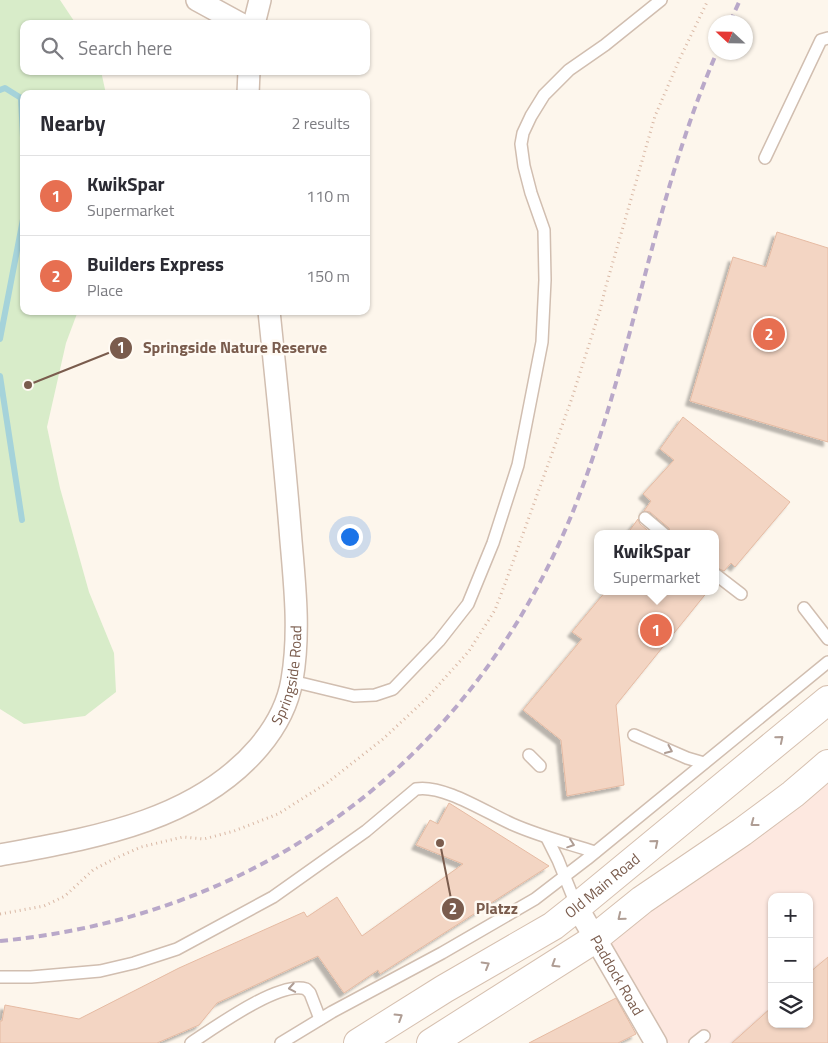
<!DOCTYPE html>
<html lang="en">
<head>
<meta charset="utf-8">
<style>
	:root { --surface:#fff; --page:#f2f2f3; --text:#2b2b33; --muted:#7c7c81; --line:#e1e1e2; --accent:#e76f51 }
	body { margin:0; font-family:"Titillium Web",sans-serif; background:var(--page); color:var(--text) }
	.controls { position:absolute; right:15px; bottom:15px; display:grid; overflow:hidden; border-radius:10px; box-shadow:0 1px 4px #0004 }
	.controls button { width:45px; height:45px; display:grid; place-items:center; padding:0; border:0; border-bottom:1px solid var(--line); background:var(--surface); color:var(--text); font:25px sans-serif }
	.compass { position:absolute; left:708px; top:15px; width:45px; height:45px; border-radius:50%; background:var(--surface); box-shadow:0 1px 4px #0004; rotate:292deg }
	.you { position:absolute; left:349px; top:536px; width:18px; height:18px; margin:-12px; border:4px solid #fff; border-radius:50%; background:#1a73e8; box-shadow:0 0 0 8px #1a73e833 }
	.badge { display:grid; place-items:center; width:32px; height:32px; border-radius:50%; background:var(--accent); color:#fff; font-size:16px; font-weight:700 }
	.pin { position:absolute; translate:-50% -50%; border:2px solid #fff; box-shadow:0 1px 5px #0006 }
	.popup { position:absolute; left:594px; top:530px; width:125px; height:65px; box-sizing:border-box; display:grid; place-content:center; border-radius:10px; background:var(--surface); filter:drop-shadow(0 1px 4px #0005); font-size:16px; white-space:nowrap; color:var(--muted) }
	.popup b { font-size:19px; color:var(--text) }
	.popup::after { content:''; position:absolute; left:50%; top:100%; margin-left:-10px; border:10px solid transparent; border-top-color:var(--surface) }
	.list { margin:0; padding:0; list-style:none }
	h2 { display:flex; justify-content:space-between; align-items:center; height:65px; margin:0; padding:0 20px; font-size:21px }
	h2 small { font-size:16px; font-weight:400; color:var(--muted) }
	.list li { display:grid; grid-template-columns:32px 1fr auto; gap:15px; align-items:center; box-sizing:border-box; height:80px; padding:0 20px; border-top:1px solid var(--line) }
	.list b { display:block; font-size:19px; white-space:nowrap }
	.list p { margin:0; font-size:16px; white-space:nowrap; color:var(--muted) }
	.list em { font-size:16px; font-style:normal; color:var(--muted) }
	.icon { flex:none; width:28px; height:28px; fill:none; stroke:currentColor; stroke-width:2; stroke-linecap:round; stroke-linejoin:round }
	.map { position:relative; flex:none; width:828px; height:1043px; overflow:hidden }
	.search { position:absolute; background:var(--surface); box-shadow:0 1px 4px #0004; left:20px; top:20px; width:350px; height:55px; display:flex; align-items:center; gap:12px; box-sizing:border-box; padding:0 18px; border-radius:10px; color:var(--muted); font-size:19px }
	.panel { position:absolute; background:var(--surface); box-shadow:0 1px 4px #0004; left:20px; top:90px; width:350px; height:225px; border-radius:10px }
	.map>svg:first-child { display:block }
</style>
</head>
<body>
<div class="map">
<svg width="828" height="1043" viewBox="0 0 828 1043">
	<defs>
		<filter id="shadow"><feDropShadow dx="-4.5" dy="4.5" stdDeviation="1" flood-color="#0004"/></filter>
	</defs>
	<rect width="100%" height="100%" fill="#fdf6ec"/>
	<path fill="#fde8e0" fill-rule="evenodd" d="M828,764V1043H656L596,938ZM772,897H809V1024H772Z"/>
	<path fill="#d8ecc9" d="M0,0H60L76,24H24V71H101L106,94H24V311H78L66,343L47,427L60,488L89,592L114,653L116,692L85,716L24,724L0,709Z"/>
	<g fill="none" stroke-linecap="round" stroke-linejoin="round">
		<g stroke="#a5d3da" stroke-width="6">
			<path d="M0,90L5,88L21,98L24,157"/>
			<path d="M0,339L24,214"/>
			<path d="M0,376L22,520"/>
		</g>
	</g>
	<g fill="#f3d5c3" stroke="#e6bba3" filter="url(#shadow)">
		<path d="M777,232L828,248V442L690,401L733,257L766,267Z"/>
		<path d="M683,417L790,502L735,567L731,563L724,571L715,567V534H671L669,528L650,512L644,511L651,501L643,494L674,460L660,449Z"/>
		<path d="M638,519L640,524L652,534H627Z"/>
		<path d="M606,591H708L616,705L624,785L567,796L561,740L523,710L582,639L572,632Z"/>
		<path d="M449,803L549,866L380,974L378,970L344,993L318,956L217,1003L199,1025L157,1043H0V1021H2L5,1005L79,1019L179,968L304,912L307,917L337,897L362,936L463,864L416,845L430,820L438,824Z"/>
		<path d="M828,957V1043H732L772,1007V1024H809V973Z"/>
		<path d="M616,998L636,1034L618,1043H529Z"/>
	</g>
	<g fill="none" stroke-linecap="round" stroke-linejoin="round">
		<defs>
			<g id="lane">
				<path d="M765,158L821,40L828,38"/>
				<path d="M645,518L664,534"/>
				<path d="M715,574L741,594"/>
				<path d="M804,608L828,639"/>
				<path d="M292,681L354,696L375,695L393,689L439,641L468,604L493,543L518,465L542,342L545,280L544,230L531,193L524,166L521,144L523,133L531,116L544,95L569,70L605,45L661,0"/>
				<path d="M634,735L687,758L704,763"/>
				<path d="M529,755L540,766"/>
				<path d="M547,838L558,860L577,907"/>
				<path d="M0,977H31L100,971L134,963L177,949L273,897L366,831L416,789C443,784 487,813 512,824C539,836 567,843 595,852"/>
				<path d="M191,1043C214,1028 280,980 306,989L310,993L320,1019"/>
				<path d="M281,1043L332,1012L442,953L535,899L587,859L828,662"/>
				<path d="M695,1043L704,1036"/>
			</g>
			<g id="street">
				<path d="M197,0L241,24"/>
				<path d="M254,24L260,0"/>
				<path d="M248,94L249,71"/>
				<path id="s1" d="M0,855C92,838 195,822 259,747C275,728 288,704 292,680C300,634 295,587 291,541C285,464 277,388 269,311"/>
				<path id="s2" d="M577,907L656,1043"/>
			</g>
			<g id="secondary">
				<path id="s3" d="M358,1043L444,989L553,926L577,907L828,700"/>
				<path d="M431,1043L590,942L642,900L742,832L793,794L828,764"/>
			</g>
		</defs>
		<use href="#lane" stroke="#d1beb0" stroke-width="14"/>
		<use href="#street" stroke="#d1beb0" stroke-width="24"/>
		<use href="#secondary" stroke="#d6c0b0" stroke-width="30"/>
		<path stroke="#d9b8a5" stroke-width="3" stroke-dasharray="1 4" stroke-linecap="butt" d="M0,914L44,906L65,896L93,870L114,859L141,847L183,837L204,839L234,831L278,814L327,783L383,739L427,698L469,651L495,610L506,581L572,398L600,310L606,286L655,116L680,58L708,0"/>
		<use href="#lane" stroke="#fff" stroke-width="11"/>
		<use href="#street" stroke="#fff" stroke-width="21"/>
		<use href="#secondary" stroke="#fff" stroke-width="28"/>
		<g stroke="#b9a8c9" stroke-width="4" stroke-dasharray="8 5" stroke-linecap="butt">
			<path d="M730,22L740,0"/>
			<path d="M0,941C279,914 491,742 585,480C636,339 657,190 717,52"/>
		</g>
	</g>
	<defs><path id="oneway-chevron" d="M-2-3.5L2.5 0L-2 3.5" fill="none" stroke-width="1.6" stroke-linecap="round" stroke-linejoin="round" transform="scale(1.25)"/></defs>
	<g stroke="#af9d94">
		<use href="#oneway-chevron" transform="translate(780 739) rotate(-40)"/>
		<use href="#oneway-chevron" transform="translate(669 750) rotate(24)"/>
		<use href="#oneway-chevron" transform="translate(754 823) rotate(143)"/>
		<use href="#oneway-chevron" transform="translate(655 843) rotate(-40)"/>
		<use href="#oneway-chevron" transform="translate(571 844) rotate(19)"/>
		<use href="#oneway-chevron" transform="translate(621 917) rotate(141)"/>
		<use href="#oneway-chevron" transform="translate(555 964) rotate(148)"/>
		<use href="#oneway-chevron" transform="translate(486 965) rotate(-30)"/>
		<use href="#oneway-chevron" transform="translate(292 988) rotate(170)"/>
		<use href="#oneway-chevron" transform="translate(399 1017) rotate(-32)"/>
	</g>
	<g text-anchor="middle" stroke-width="5" stroke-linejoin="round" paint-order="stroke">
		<g font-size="15" fill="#7a5c4d" stroke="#fffaf3">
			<text dy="5" stroke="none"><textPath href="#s1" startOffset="366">Springside Road</textPath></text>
			<text dy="5" stroke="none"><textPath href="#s3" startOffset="291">Old Main Road</textPath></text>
			<text dy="5" stroke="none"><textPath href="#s2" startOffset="79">Paddock Road</textPath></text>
		</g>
	</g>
	<path fill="none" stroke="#7a5c4d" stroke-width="2" d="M28 385L121 348M440 843L453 909"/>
	<g fill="#7a5c4d" stroke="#fffaf3" stroke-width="2">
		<circle cx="28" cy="385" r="5"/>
		<circle cx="440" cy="843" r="5"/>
		<circle cx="121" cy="348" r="12"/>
		<circle cx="453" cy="909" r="12"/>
	</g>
	<g font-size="15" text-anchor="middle" font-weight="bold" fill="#fff">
		<text x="121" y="353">1</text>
		<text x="453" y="914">2</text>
	</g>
	<g font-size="16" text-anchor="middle" font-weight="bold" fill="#7a5c4d" stroke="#fffaf3" stroke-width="5" stroke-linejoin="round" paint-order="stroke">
		<text x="235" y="353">Springside Nature Reserve</text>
		<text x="497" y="914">Platzz</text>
	</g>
</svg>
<div class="controls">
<button>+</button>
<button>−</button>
<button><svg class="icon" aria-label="layers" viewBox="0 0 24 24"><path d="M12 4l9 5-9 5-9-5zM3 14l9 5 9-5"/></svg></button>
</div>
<svg class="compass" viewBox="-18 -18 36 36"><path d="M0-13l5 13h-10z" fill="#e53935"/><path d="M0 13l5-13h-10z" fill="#7c7c81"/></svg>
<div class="you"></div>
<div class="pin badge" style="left:656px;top:630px">1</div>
<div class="popup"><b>KwikSpar</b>Supermarket</div>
<div class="pin badge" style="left:769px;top:334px">2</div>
<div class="search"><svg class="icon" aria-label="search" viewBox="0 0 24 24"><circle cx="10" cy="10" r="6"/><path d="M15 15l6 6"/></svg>Search here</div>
<section class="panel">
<h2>Nearby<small>2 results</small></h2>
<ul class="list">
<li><span class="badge">1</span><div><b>KwikSpar</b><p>Supermarket</p></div><em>110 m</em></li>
<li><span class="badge">2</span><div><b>Builders Express</b><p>Place</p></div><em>150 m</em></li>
</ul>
</section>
</div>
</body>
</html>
